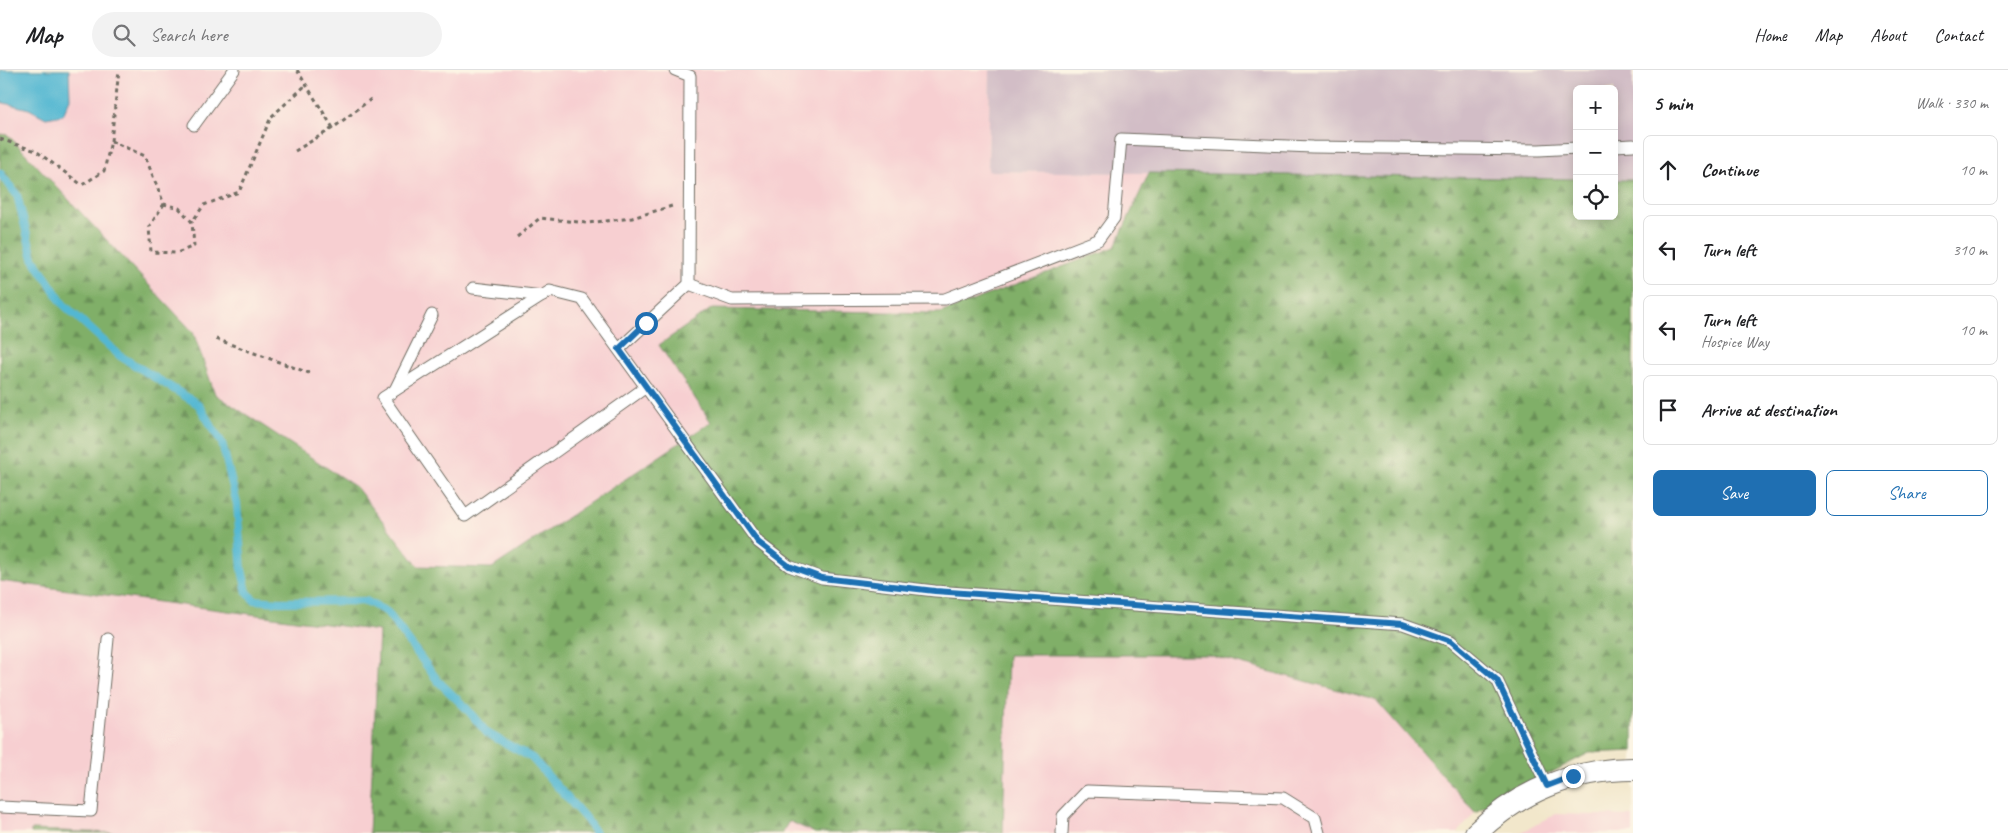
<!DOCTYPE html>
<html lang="en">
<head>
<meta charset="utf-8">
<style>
	:root { --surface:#fff; --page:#f2f2f2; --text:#202124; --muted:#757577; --line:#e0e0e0; --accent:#1f6fb2 }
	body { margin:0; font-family:Caveat,sans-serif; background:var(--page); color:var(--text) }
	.controls { position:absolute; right:15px; top:15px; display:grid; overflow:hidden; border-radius:8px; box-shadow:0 2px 12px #0003 }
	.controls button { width:45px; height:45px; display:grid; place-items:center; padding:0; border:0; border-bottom:1px solid var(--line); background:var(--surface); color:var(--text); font:25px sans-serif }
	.stop { position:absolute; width:15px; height:15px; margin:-11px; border:4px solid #1f6fb2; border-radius:50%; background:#fff }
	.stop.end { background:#1f6fb2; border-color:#fff; box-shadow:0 1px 5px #0008 }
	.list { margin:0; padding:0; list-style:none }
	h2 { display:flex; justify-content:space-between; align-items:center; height:65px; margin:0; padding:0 20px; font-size:21px }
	h2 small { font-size:16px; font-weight:400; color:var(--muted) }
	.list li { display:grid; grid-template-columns:32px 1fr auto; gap:15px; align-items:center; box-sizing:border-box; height:70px; margin:0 10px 10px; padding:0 10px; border:1px solid var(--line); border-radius:8px }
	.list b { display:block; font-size:19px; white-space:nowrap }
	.list p { margin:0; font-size:16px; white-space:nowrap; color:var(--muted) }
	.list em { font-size:16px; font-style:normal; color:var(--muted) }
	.actions { display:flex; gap:10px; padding:15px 20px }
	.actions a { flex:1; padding:11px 0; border:1px solid var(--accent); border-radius:8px; text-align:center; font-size:18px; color:var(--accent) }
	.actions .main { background:var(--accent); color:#fff }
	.icon { flex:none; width:28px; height:28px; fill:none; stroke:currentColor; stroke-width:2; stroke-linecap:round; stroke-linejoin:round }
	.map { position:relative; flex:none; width:1633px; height:763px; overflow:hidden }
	header { display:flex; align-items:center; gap:30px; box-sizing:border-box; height:70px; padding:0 25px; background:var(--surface); border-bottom:1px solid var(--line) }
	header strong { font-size:24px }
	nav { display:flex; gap:28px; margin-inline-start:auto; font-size:18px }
	.search { width:350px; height:45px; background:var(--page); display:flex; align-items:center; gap:12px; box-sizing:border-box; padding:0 18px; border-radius:28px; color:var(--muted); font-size:19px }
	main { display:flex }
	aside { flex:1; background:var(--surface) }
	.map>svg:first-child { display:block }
</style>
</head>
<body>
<header>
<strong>Map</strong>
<div class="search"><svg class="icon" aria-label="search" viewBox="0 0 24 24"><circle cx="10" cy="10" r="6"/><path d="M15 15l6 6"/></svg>Search here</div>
<nav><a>Home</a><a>Map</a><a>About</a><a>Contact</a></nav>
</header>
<main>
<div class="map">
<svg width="1633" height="763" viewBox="0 0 1633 763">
	<defs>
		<pattern id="forest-firs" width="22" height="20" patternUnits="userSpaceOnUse" patternTransform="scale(1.25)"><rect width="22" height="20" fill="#80af68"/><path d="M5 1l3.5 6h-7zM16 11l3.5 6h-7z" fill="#698f56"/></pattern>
	</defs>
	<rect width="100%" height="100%" fill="#fcf5e5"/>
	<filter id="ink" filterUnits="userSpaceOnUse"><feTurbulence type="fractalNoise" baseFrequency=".02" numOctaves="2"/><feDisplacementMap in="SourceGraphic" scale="10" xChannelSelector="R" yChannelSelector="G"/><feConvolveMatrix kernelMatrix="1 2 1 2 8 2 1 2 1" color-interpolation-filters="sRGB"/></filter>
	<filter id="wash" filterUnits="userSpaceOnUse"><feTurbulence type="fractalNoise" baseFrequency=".0096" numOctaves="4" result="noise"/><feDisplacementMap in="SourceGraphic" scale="20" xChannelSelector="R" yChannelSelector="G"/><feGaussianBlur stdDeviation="1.12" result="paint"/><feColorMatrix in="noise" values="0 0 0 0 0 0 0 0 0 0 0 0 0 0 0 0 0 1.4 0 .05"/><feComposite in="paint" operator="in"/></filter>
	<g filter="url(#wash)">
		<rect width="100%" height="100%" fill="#f2e7cb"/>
		<g fill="#f7cfd1">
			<path d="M0,0H990L988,101L1149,103L1115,176L940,243L711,239L660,275L711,352L492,498L418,496L356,417L215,324L193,262L8,65L0,64Z"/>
			<path d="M0,511L379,561L369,763H0Z"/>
			<path d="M1008,585H1208L1376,630L1475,742L1458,763H1003Z"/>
			<path d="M1556,744L1633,746V763H1520Z"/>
			<path d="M789,751L815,763H782Z"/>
		</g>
		<path fill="#d2bdc6" d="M990,0H1633V110H1614V19H1577V109L988,101Z"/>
		<g fill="url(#forest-firs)" stroke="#566d4a">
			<path d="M0,64L8,65L193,262L215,324L356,417L418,496L492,498L711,352L659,275L711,239L940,243L1115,177L1149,103L1577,109V146H1614V110H1633V681L1589,683L1475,742L1376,630L1208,585H1008L1003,763H815L789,751L782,763H369L379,561L0,511Z"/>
			<path d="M31,760L117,763H31Z"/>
		</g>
		<path fill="#53b7d2" stroke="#3f717e" d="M0,0H69L70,29L63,45L46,48L29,39L0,32Z"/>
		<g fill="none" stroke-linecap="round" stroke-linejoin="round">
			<path stroke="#53b7d2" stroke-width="8" d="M0,103L17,125L33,188L63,234L120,286L198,334L222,373L237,434L242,500L247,522L254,530L279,532L366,531L387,542L438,611L467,639L487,663L532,688L587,750L595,763"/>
		</g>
	</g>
	<g filter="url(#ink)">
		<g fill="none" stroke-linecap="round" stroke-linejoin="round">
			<defs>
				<g id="lane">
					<path d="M194,55L234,0"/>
					<path d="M1614,76L1633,75"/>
					<path d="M689,214L732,230L945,229L1098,170L1114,148L1121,69L1312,77L1539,80L1577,78"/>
					<path d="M473,218L543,226"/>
					<path d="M619,279L689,214L690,6L675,0"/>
					<path d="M646,317L465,446L383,328L550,221L582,229L758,472L789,496L822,508L935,521L1403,554L1451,571L1497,610L1547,716"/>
					<path d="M395,320L432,245"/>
					<path d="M0,737L91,741L108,569"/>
					<path d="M1062,763L1063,746L1087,721L1283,728L1315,748L1319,763"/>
				</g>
				<path id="street" d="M1476,763C1518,722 1574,699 1633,699"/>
			</defs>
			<use href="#lane" stroke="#716d63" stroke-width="13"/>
			<use href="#street" stroke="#716d63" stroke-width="24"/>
			<g stroke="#716d63" stroke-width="3" stroke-dasharray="4 4" stroke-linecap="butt">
				<path d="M297,0L333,58L371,29"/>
				<path d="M0,69L36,81L82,115L104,101L111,71L119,0"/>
				<path d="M111,71L145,86L164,134L179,138L192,152L204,135L239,122L271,47L306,15"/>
				<path d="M295,81L333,58"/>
				<path d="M164,134L149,157L151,182L177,183L194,176L192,152"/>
				<path d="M517,167L540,148L587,153L632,148L672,136"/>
				<path d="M216,269L309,303"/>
			</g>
			<use href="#lane" stroke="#fff" stroke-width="11"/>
			<use href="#street" stroke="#fff" stroke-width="22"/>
		</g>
	</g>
	<g fill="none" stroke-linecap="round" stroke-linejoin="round" filter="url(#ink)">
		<path stroke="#1f6fb2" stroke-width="6" d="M646,253L619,279L758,472L789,496L822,508L935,521L1403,554L1451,571L1497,610L1547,716L1573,706"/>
	</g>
</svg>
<div class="controls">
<button>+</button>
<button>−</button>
<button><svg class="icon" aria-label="locate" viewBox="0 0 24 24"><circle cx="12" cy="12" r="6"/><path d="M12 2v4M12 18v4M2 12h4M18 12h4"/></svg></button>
</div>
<div class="stop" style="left:646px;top:253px"></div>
<div class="stop end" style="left:1573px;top:706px"></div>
</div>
<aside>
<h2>5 min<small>Walk · 330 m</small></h2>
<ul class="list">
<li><svg class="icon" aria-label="ahead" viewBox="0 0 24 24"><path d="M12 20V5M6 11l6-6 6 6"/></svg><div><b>Continue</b></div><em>10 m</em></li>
<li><svg class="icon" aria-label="left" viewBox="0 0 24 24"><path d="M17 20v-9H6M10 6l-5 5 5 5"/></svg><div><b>Turn left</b></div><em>310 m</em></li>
<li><svg class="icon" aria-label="left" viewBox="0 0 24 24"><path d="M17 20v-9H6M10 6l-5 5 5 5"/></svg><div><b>Turn left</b><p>Hospice Way</p></div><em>10 m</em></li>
<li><svg class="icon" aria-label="arrive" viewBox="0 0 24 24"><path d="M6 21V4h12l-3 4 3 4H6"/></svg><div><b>Arrive at destination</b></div></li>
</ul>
<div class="actions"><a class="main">Save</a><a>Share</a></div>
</aside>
</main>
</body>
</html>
